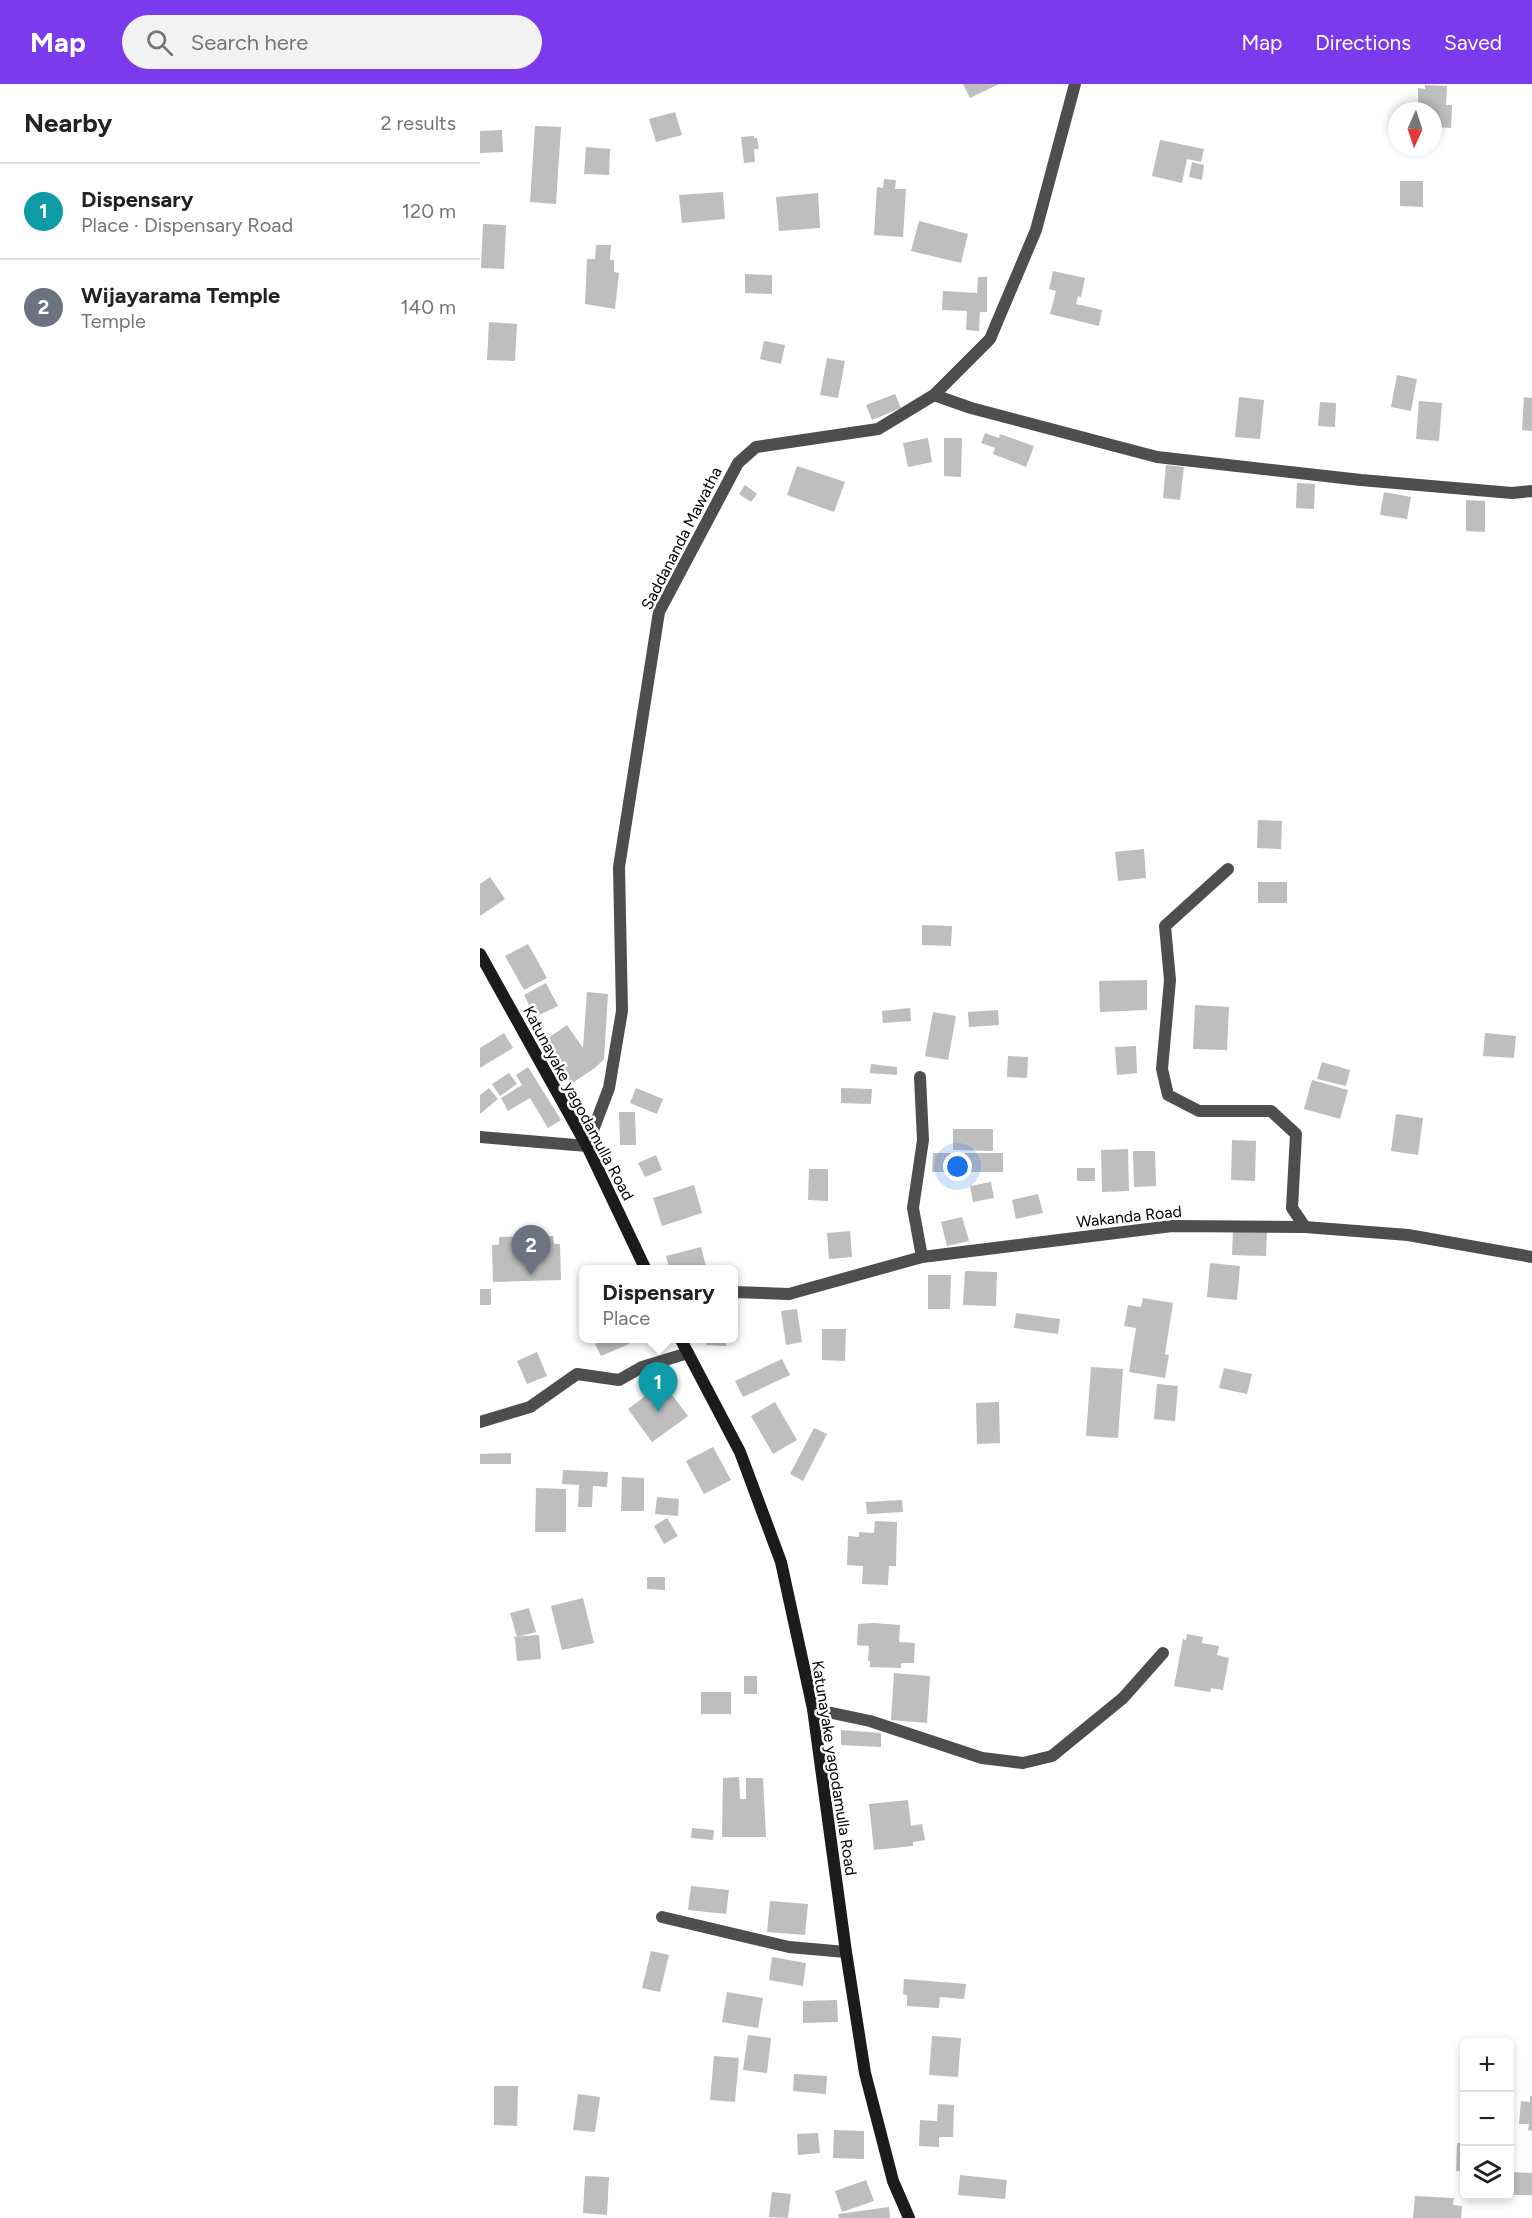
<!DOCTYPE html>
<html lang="en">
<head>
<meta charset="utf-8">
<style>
	:root { --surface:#fff; --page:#f2f2f2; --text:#222; --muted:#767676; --line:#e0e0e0; --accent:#7c3aed }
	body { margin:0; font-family:Figtree,sans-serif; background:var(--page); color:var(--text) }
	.controls { position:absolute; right:18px; bottom:18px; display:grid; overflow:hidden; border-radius:9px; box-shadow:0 3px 9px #0003 }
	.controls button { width:54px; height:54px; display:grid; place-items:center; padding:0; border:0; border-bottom:2px solid var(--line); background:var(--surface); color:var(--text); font:30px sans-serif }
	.compass { position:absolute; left:908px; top:18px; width:54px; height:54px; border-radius:50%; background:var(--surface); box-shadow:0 3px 9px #0003; rotate:183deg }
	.you { position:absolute; left:478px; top:1083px; width:21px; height:21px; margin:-15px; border:4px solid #fff; border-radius:50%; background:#1a73e8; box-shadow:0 0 0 9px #1a73e833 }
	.badge { display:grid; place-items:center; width:39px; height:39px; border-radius:50%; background:var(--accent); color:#fff; font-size:20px; font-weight:700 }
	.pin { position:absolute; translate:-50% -50px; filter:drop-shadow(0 2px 3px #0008) }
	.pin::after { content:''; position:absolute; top:32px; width:21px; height:18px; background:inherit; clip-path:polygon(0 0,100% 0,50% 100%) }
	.popup { position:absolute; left:99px; top:1181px; width:159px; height:78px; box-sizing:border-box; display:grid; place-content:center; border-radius:9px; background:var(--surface); filter:drop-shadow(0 2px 4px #0005); font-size:20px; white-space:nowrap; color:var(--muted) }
	.popup b { font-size:22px; color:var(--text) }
	.popup::after { content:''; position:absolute; left:50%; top:100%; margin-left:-12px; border:12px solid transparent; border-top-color:var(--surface) }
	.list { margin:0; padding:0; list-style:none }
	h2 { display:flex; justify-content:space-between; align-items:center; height:78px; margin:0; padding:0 24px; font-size:26px }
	h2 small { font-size:20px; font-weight:400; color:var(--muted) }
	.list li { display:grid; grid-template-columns:39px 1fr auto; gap:18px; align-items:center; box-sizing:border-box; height:96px; padding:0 24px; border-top:2px solid var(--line) }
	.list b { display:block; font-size:22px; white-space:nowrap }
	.list p { margin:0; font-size:20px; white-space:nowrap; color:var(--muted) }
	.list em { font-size:20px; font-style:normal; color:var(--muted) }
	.icon { flex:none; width:33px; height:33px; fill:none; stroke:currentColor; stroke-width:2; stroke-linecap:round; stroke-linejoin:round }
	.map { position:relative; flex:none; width:1052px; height:2134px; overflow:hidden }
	header { display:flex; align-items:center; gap:36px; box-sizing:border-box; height:84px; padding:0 30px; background:var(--accent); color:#fff }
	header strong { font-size:28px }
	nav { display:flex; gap:33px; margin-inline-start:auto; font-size:21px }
	.search { width:420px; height:54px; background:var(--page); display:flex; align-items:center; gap:15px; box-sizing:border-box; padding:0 21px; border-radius:33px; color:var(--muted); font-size:22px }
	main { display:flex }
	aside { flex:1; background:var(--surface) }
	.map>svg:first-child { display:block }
</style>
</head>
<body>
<header>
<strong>Map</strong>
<div class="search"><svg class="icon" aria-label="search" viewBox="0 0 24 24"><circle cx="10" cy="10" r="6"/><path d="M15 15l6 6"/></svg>Search here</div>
<nav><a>Map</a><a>Directions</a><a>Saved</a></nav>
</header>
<main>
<aside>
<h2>Nearby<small>2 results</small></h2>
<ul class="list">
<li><span class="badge" style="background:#0f9aa8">1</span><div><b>Dispensary</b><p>Place · Dispensary Road</p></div><em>120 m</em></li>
<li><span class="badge" style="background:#6b7280">2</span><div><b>Wijayarama Temple</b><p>Temple</p></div><em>140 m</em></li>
</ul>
</aside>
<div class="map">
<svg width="1052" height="2134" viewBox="0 0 1052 2134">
	<rect width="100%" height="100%" fill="#fff"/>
	<g fill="#bebebe">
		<path d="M483,0H519L490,14Z"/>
		<path d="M945,1L967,2L966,21H972L971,44L953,43V27H938V4L945,5Z"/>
		<path d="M195,28L202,51L176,58L169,35Z"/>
		<path d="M55,42L81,43L76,120L50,118Z"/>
		<path d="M22,46L23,68L0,69V47Z"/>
		<path d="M274,52V54H277L279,65H274L275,78L264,79L261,53Z"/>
		<path d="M680,56L724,65L721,78L707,75L702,99L672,92Z"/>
		<path d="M106,63L130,65L129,91L104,90Z"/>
		<path d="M712,78L724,81L722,96L709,93Z"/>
		<path d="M404,95L416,96L415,105H426L423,153L394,151L397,103L403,104Z"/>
		<path d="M920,97H943V123L920,122Z"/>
		<path d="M243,108L245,135L202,139L199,111Z"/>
		<path d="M338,109L340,144L299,147L296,113Z"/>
		<path d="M439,137L488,150L481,179L431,167Z"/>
		<path d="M3,140L26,141L24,185L1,184Z"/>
		<path d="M116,161H131L130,176H134V188L139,189L135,225L105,220L107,175H115Z"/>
		<path d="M573,187L605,194L601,213L598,212L596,220L622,226L619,242L570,230L576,207L569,205Z"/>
		<path d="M265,190L292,191V210L265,209Z"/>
		<path d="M498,193H507V228H500L499,247L486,246L487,227L462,226L463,207L497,209Z"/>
		<path d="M9,238L37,240L35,277L7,276Z"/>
		<path d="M284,257L305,261L301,280L280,275Z"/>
		<path d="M347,274L365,277L358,314L340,311Z"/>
		<path d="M917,291L937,295L931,327L911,323Z"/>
		<path d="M415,310L421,324L392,336L386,321Z"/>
		<path d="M759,313L784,316L780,355L755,353Z"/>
		<path d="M1044,313L1052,314V347L1042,346Z"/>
		<path d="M939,317L962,319L959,357L936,355Z"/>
		<path d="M840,318L856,319L855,343L838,342Z"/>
		<path d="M505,349L519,354L520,350L554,362L546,383L513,370L515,364L501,359Z"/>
		<path d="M448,354L452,378L428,383L423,359Z"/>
		<path d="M464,354H482L481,393L464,392Z"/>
		<path d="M686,381L704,383L700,416L683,414Z"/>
		<path d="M317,382L365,398L354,428L307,411Z"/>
		<path d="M817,399L835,400L834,425L816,424Z"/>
		<path d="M265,401L277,410L271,418L259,410Z"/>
		<path d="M904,408L931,413L927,435L900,431Z"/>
		<path d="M986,416L1005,417V448L986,447Z"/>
		<path d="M778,736L802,737L801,765L777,764Z"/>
		<path d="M664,765L666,794L638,797L635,768Z"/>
		<path d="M10,793L25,815L0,832V800Z"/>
		<rect x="778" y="798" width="29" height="21"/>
		<path d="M442,841L472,842L471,862L442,861Z"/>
		<path d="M48,860L67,894L44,906L25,872Z"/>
		<path d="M667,896V926L620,928L619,897Z"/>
		<path d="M66,899L78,922L55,933L44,911Z"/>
		<path d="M107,908L128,910L124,975L116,983L91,1000L62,958L87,941L103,964Z"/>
		<path d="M715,921L749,923L747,966L713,965Z"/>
		<path d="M430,924L431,937L403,939L402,927Z"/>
		<path d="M518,926L519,941L489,943L488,928Z"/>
		<path d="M453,928L476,932L468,976L445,972Z"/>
		<path d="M24,949L33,964L0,984V964Z"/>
		<path d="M1005,949L1036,952L1034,974L1003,972Z"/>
		<path d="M656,962L657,989L637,991L635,963Z"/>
		<path d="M528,972L548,973L547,994L527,993Z"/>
		<path d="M842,978L870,986L866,1002L837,995Z"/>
		<path d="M391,980L417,983V991L390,989Z"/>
		<path d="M48,983L81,1036L68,1044L50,1014L28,1027L21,1014L42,1001L36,991Z"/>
		<path d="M29,989L37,1000L20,1012L12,1000Z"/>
		<path d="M832,996L868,1006L860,1035L824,1025Z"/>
		<path d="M9,1004L18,1015L0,1030V1011Z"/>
		<path d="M156,1004L183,1015L177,1030L150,1019Z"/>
		<path d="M361,1004L392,1005L391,1020L361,1019Z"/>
		<path d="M139,1028H155L156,1061H140Z"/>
		<path d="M916,1030L943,1034L938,1071L911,1067Z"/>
		<path d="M473,1045H513V1067L473,1066Z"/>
		<path d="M752,1056L776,1057L775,1097L751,1096Z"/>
		<path d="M648,1065L649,1107L622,1108L621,1066Z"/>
		<path d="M653,1067H675L676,1102L654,1103Z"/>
		<path d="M453,1069H523V1088H452Z"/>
		<path d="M176,1071L182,1086L165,1093L158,1079Z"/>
		<rect x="597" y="1084" width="18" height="13"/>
		<path d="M329,1085H348V1117L328,1116Z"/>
		<path d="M511,1098L514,1114L493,1118L490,1102Z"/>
		<path d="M214,1101L222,1129L182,1142L173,1114Z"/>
		<path d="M558,1110L563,1129L536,1135L532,1116Z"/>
		<path d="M482,1133L489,1157L467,1162L461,1138Z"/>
		<path d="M753,1145L787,1146L786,1172L752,1171Z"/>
		<path d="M370,1147L372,1173L349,1175L347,1149Z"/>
		<path d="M73,1152L74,1160H80L81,1196L13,1198L12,1161H19V1153Z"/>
		<path d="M221,1163L227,1186H190L186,1172Z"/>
		<path d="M730,1179L760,1182L757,1216L727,1213Z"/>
		<path d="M485,1187L517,1188L516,1222L483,1221Z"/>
		<path d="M448,1191H471L470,1225H448Z"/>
		<rect x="0" y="1205" width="11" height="16"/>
		<path d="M663,1214L693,1219L685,1270L689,1271L685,1294L649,1288L656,1244L644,1242L648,1221L661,1223Z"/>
		<path d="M317,1225L322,1258L306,1261L301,1227Z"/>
		<path d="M536,1229L580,1235L578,1250L534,1244Z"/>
		<path d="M342,1245H366L365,1277L342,1276Z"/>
		<path d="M226,1254H246V1262L226,1261Z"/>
		<path d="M128,1255H146L149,1260L121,1272L115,1260Z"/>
		<path d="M57,1268L67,1292L47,1300L37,1277Z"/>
		<path d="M302,1275L310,1291L263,1313L255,1297Z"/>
		<path d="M611,1283L643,1285L638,1354L606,1352Z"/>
		<path d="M744,1284L772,1290L767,1310L739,1304Z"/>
		<path d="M183,1299L208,1332L172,1358L148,1325Z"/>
		<path d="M677,1300L698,1302L695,1337L674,1335Z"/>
		<path d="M295,1318L317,1356L293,1370L271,1332Z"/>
		<path d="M519,1318L520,1359L497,1360L496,1319Z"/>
		<path d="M334,1344L347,1350L323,1397L310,1390Z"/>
		<path d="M233,1363L251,1396L224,1410L206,1377Z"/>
		<path d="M31,1369V1380H0V1370Z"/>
		<path d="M83,1386L128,1388L127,1403L113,1402L112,1423H98L99,1401L82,1400Z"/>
		<path d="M142,1393L164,1394V1427H141Z"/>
		<path d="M56,1404L86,1405V1448H55Z"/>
		<path d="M177,1413L199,1415L198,1432L175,1430Z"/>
		<path d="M422,1416L423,1428L387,1430L386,1418Z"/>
		<path d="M187,1434L198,1452L184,1460L174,1442Z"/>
		<path d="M395,1437L417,1438L416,1482H409L408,1501L382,1500L383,1482L367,1481L368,1452L379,1453V1448L394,1449Z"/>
		<path d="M167,1493H185V1506L167,1505Z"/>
		<path d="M103,1514L114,1559L82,1566L71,1522Z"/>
		<path d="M49,1524L56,1548L37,1553L30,1529Z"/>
		<path d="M393,1539L420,1541L419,1558L435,1559L434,1579H421V1584L390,1583V1577H388L389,1562L377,1561L378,1540Z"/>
		<path d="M707,1550L723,1553L722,1559L739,1562L737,1571L749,1574L743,1606L731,1604L730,1608L694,1602L703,1555L706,1556Z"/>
		<path d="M59,1551L61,1575L37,1577L35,1555L33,1553Z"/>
		<path d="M414,1589L450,1592L447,1639L411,1636Z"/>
		<rect x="264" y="1592" width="13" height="18"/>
		<rect x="221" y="1608" width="30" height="22"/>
		<path d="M361,1646L401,1649V1663L361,1661Z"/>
		<path d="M259,1693L260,1715H266V1694H283L286,1753H242L243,1694Z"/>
		<path d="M428,1716L431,1742L442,1740L445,1756L433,1758V1762L394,1766L389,1720Z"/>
		<path d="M212,1744L234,1746L233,1756L211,1754Z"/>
		<path d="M211,1802L249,1806L246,1830L208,1826Z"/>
		<path d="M290,1817L328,1820L325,1851L287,1848Z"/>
		<path d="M171,1867L189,1871L180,1908L162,1904Z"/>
		<path d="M292,1873L326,1879L323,1902L289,1896Z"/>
		<path d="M424,1895L486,1900L484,1915L460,1913L459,1924L427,1922V1911L423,1910Z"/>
		<path d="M247,1908L283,1914L278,1944L242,1938Z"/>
		<path d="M357,1916L358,1938L323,1939V1917Z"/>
		<path d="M268,1951L291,1954L287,1989L263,1986Z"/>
		<path d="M452,1952L481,1954L478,1993L449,1991Z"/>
		<path d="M234,1972L259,1974L255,2018L230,2016Z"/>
		<path d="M314,1990L347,1992L346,2010L313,2007Z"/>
		<path d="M14,2002H38L37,2042L14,2041Z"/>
		<path d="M98,2010L120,2013L115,2048L93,2046Z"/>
		<path d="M1050,2012H1052V2047L1048,2046L1049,2040H1039L1041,2017L1050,2018Z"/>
		<path d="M458,2020L474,2021L473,2053H459V2063L439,2062L440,2036L457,2037Z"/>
		<path d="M354,2046L384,2047V2075L353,2074Z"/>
		<path d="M338,2049L340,2069L318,2071L317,2050Z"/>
		<path d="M977,2059H984V2087H976Z"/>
		<path d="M1030,2088L1052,2089V2111H1030Z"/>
		<path d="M480,2091L527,2096L525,2115L478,2111Z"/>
		<path d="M105,2092L129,2093L127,2131L103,2129Z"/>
		<path d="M386,2096L394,2117L362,2128L355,2107Z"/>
		<path d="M292,2108L311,2110L308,2134L289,2133Z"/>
		<path d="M935,2112L974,2114L973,2121L982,2122L981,2134H933Z"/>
		<path d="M409,2123L410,2134H359L358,2130Z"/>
	</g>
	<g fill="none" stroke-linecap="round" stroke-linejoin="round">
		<g stroke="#4e4e4e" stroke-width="12">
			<path d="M454,311L491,324L677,373L881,396L1032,409L1052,407"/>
			<path d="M748,785L685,842L690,896L682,985L688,1011L719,1027H791L816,1050L812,1124L825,1143"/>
			<path d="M440,993L443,1056L433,1124L442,1173"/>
			<path d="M0,1053L107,1062L129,1004L142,927L139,783L179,528L258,379L276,363L398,345L454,311L510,255L556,146L595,0"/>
			<path d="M253,1208L309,1210L442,1173L692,1142L825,1143L928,1151L1052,1173"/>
			<path d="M0,1338L50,1323L97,1290L139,1296L162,1283L208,1269"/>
			<path d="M333,1625L390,1637L502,1674L543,1679L572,1672L643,1614L683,1569"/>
			<path d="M182,1833L309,1863L366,1868"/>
		</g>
		<g stroke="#1b1b1b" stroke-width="12">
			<path d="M0,870L107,1062L166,1186"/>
			<path d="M200,1254L260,1368L301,1478L333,1625L366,1868L385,1989L413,2097L429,2134"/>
		</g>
	</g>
	<g text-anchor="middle" stroke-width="5" stroke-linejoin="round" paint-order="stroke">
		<g font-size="16" fill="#000" stroke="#fff">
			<text transform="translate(201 454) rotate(-63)" y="6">Saddananda Mawatha</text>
			<text transform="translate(99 1019) rotate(62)" y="6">Katunayake yagodamulla Road</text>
			<text transform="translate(649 1132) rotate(-6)" y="6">Wakanda Road</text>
			<text transform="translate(355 1684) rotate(81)" y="6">Katunayake yagodamulla Road</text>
		</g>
	</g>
</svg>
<div class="controls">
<button>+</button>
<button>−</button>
<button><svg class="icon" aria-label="layers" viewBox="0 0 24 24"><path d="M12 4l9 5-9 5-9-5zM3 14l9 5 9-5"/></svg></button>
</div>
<svg class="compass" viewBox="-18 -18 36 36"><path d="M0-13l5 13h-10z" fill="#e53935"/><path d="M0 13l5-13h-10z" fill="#767676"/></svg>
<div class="you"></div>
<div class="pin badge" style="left:178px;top:1328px;background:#0f9aa8">1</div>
<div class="popup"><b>Dispensary</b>Place</div>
<div class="pin badge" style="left:51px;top:1191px;background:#6b7280">2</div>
</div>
</main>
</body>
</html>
